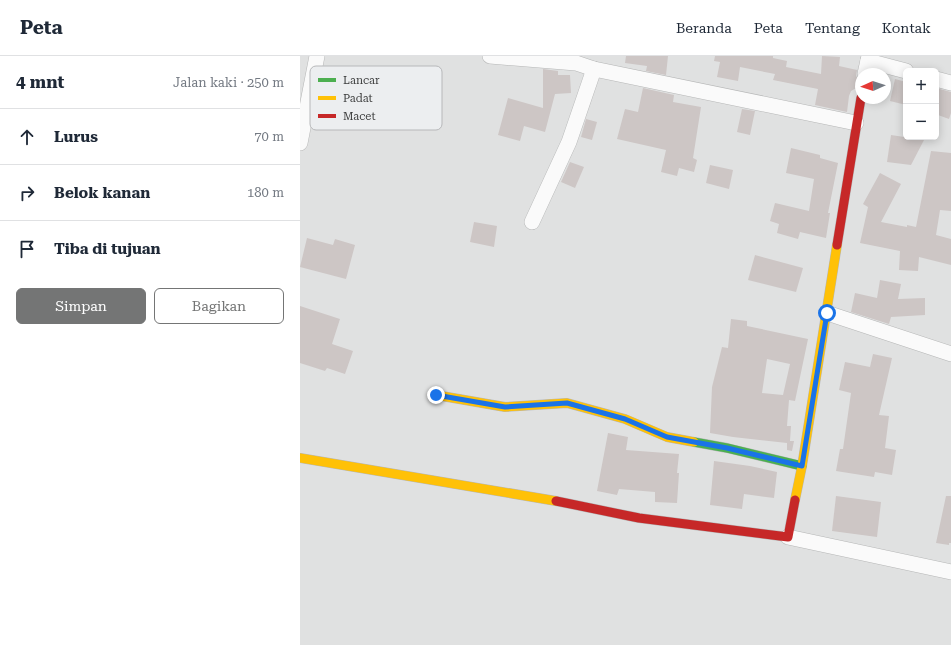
<!DOCTYPE html>
<html lang="id">
<head>
<meta charset="utf-8">
<style>
	:root { --surface:#fff; --page:#f2f2f3; --text:#1f2937; --muted:#747a83; --line:#e0e1e3; --accent:#747575 }
	body { margin:0; font-family:"Roboto Serif",serif; background:var(--page); color:var(--text) }
	.controls { position:absolute; right:12px; top:12px; display:grid; overflow:hidden; border-radius:6px; box-shadow:0 2px 10px #0003 }
	.controls button { width:36px; height:36px; display:grid; place-items:center; padding:0; border:0; border-bottom:1px solid var(--line); background:var(--surface); color:var(--text); font:20px sans-serif }
	.compass { position:absolute; left:555px; top:12px; width:36px; height:36px; border-radius:50%; background:var(--surface); box-shadow:0 2px 10px #0003; rotate:267deg }
	.stop { position:absolute; width:12px; height:12px; margin:-9px; border:3px solid #1a73e8; border-radius:50%; background:#fff }
	.stop.end { background:#1a73e8; border-color:#fff; box-shadow:0 1px 4px #0008 }
	.list { margin:0; padding:0; list-style:none }
	h2 { display:flex; justify-content:space-between; align-items:center; height:52px; margin:0; padding:0 16px; font-size:17px }
	h2 small { font-size:13px; font-weight:400; color:var(--muted) }
	.list li { display:grid; grid-template-columns:26px 1fr auto; gap:12px; align-items:center; box-sizing:border-box; height:56px; padding:0 16px; border-top:1px solid var(--line) }
	.list b { display:block; font-size:15px; white-space:nowrap }
	.list em { font-size:13px; font-style:normal; color:var(--muted) }
	.actions { display:flex; gap:8px; padding:12px 16px }
	.actions a { flex:1; padding:9px 0; border:1px solid var(--accent); border-radius:6px; text-align:center; font-size:14px; color:var(--accent) }
	.actions .main { background:var(--accent); color:#fff }
	.icon { flex:none; width:22px; height:22px; fill:none; stroke:currentColor; stroke-width:2; stroke-linecap:round; stroke-linejoin:round }
	.map { position:relative; flex:none; width:651px; height:589px; overflow:hidden }
	header { display:flex; align-items:center; gap:24px; box-sizing:border-box; height:56px; padding:0 20px; background:var(--surface); border-bottom:1px solid var(--line) }
	header strong { font-size:19px }
	nav { display:flex; gap:22px; margin-inline-start:auto; font-size:14px }
	main { display:flex }
	aside { flex:1; background:var(--surface) }
	.map>svg:first-child { display:block }
</style>
</head>
<body>
<header>
<strong>Peta</strong>
<nav><a>Beranda</a><a>Peta</a><a>Tentang</a><a>Kontak</a></nav>
</header>
<main>
<aside>
<h2>4 mnt<small>Jalan kaki · 250 m</small></h2>
<ul class="list">
<li><svg class="icon" aria-label="ahead" viewBox="0 0 24 24"><path d="M12 20V5M6 11l6-6 6 6"/></svg><div><b>Lurus</b></div><em>70 m</em></li>
<li><svg class="icon" aria-label="right" viewBox="0 0 24 24"><path d="M7 20v-9h11M14 6l5 5-5 5"/></svg><div><b>Belok kanan</b></div><em>180 m</em></li>
<li><svg class="icon" aria-label="arrive" viewBox="0 0 24 24"><path d="M6 21V4h12l-3 4 3 4H6"/></svg><div><b>Tiba di tujuan</b></div></li>
</ul>
<div class="actions"><a class="main">Simpan</a><a>Bagikan</a></div>
</aside>
<div class="map">
<svg width="651" height="589" viewBox="0 0 651 589">
	<rect width="100%" height="100%" fill="#e0e1e1"/>
	<g fill="#cdc6c5" fill-rule="evenodd">
		<path d="M326,0H368L366,19L346,15L347,10L325,7Z"/>
		<path d="M415,0H473V2L487,5L486,11L521,18L522,0L540,1L539,10L557,14L556,20L559,24L558,31L551,35L549,40L547,56L515,49L518,33L473,24L475,18L440,11L438,25L417,21L420,6L414,5Z"/>
		<path d="M243,13L258,15V19H270L271,37L255,38L245,76L224,70L220,85L198,79L208,42L243,52Z"/>
		<path d="M595,23L606,26V49L590,45Z"/>
		<path d="M343,32L374,39L373,46L401,51L393,102L397,104L394,116L379,112L377,120L361,116L366,94L317,83L325,53L338,56Z"/>
		<path d="M636,32L651,36V57L649,63L638,59L639,55L636,54Z"/>
		<path d="M442,53L455,55L450,79L437,76Z"/>
		<path d="M286,63L297,66L292,84L281,81Z"/>
		<path d="M591,79L624,84L611,109L587,106Z"/>
		<path d="M491,92L520,99V102L538,107L528,157H530L526,182L500,176L498,183L477,177L479,168L470,165L475,147L509,155L514,123L486,117Z"/>
		<path d="M631,95L651,97V155L640,154L636,179L651,183V209L619,201L618,215L599,214L600,195L560,187L568,151L563,148L580,117L601,128L581,166L607,171V169L616,171Z"/>
		<path d="M270,106L284,111L275,132L261,126Z"/>
		<path d="M410,109L433,114L429,133L406,127Z"/>
		<path d="M174,166L197,170L194,191L170,186Z"/>
		<path d="M7,182L33,189L35,183L55,189L46,223L0,211Z"/>
		<path d="M455,199L503,212L496,236L448,224Z"/>
		<path d="M580,224L601,228L598,243L625,242V259L591,261L589,268L551,256L555,237L577,242Z"/>
		<path d="M0,250L40,263L32,288L53,295L45,318L27,312L25,315L0,307Z"/>
		<path d="M431,263L447,265V270L508,283L495,345L489,344L487,370H491L490,385H494L492,395L487,394V387L433,381L410,377L412,331L422,291L428,292ZM467,303L490,308L483,339L462,337Z"/>
		<path d="M573,298L592,302L579,359L589,360L585,392L596,394L592,419L575,416L574,421L536,415L540,393H543L551,337L539,334L545,306L570,311Z"/>
		<path d="M308,377L328,381L326,394L379,398L377,417H379L377,447L355,446V436L319,433L317,439L297,435Z"/>
		<path d="M414,405L450,410L477,416L474,442L444,438L442,453L410,449Z"/>
		<path d="M536,440L581,446L577,481L532,475Z"/>
		<path d="M646,440H651V487H649V489L636,487Z"/>
	</g>
	<g fill="none" stroke-linecap="round" stroke-linejoin="round">
		<defs>
			<g id="street">
				<path d="M190,0L276,7L294,13L556,67"/>
				<path d="M568,5L606,15"/>
				<path d="M565,18L569,0"/>
				<path d="M636,23L651,27"/>
				<path d="M0,87L17,0"/>
				<path d="M232,166L269,86L294,13"/>
				<path d="M527,257L651,298"/>
				<path d="M488,481L651,516"/>
			</g>
			<path id="fast" d="M394,386L427,392L502,410"/>
			<g id="slow">
				<path d="M136,339L205,351L267,347L325,363L367,381L394,386"/>
				<path d="M0,402L256,445"/>
				<path d="M495,444L502,410L537,189"/>
			</g>
			<g id="jam">
				<path d="M537,189L561,42"/>
				<path d="M256,445L339,462L488,481L495,444"/>
			</g>
		</defs>
		<use href="#street" stroke="#b6b7b7" stroke-width="16"/>
		<use href="#fast" stroke="#b6b7b7" stroke-width="10"/>
		<use href="#slow" stroke="#b6b7b7" stroke-width="10"/>
		<use href="#jam" stroke="#b6b7b7" stroke-width="10"/>
		<use href="#street" stroke="#fafafa" stroke-width="15"/>
		<use href="#fast" stroke="#4caf50" stroke-width="9"/>
		<use href="#slow" stroke="#ffc107" stroke-width="9"/>
		<use href="#jam" stroke="#c62828" stroke-width="9"/>
	</g>
	<g fill="none" stroke-linecap="round" stroke-linejoin="round">
		<path stroke="#1a73e8" stroke-width="5" d="M136,339L205,351L267,347L325,363L367,381L427,392L502,410L527,257"/>
	</g>
	<rect x="10" y="10" width="132" height="64" rx="6" fill="#eceef0" stroke="#b7b8ba" stroke-width="1"/>
	<rect x="18" y="22" width="18" height="4" fill="#4caf50"/>
	<rect x="18" y="40" width="18" height="4" fill="#ffc107"/>
	<rect x="18" y="58" width="18" height="4" fill="#c62828"/>
	<g font-size="11" fill="#3a3b3b">
		<text x="43" y="28">Lancar</text>
		<text x="43" y="46">Padat</text>
		<text x="43" y="64">Macet</text>
	</g>
</svg>
<div class="controls">
<button>+</button>
<button>−</button>
</div>
<svg class="compass" viewBox="-18 -18 36 36"><path d="M0-13l5 13h-10z" fill="#e53935"/><path d="M0 13l5-13h-10z" fill="#747a83"/></svg>
<div class="stop" style="left:527px;top:257px"></div>
<div class="stop end" style="left:136px;top:339px"></div>
</div>
</main>
</body>
</html>
